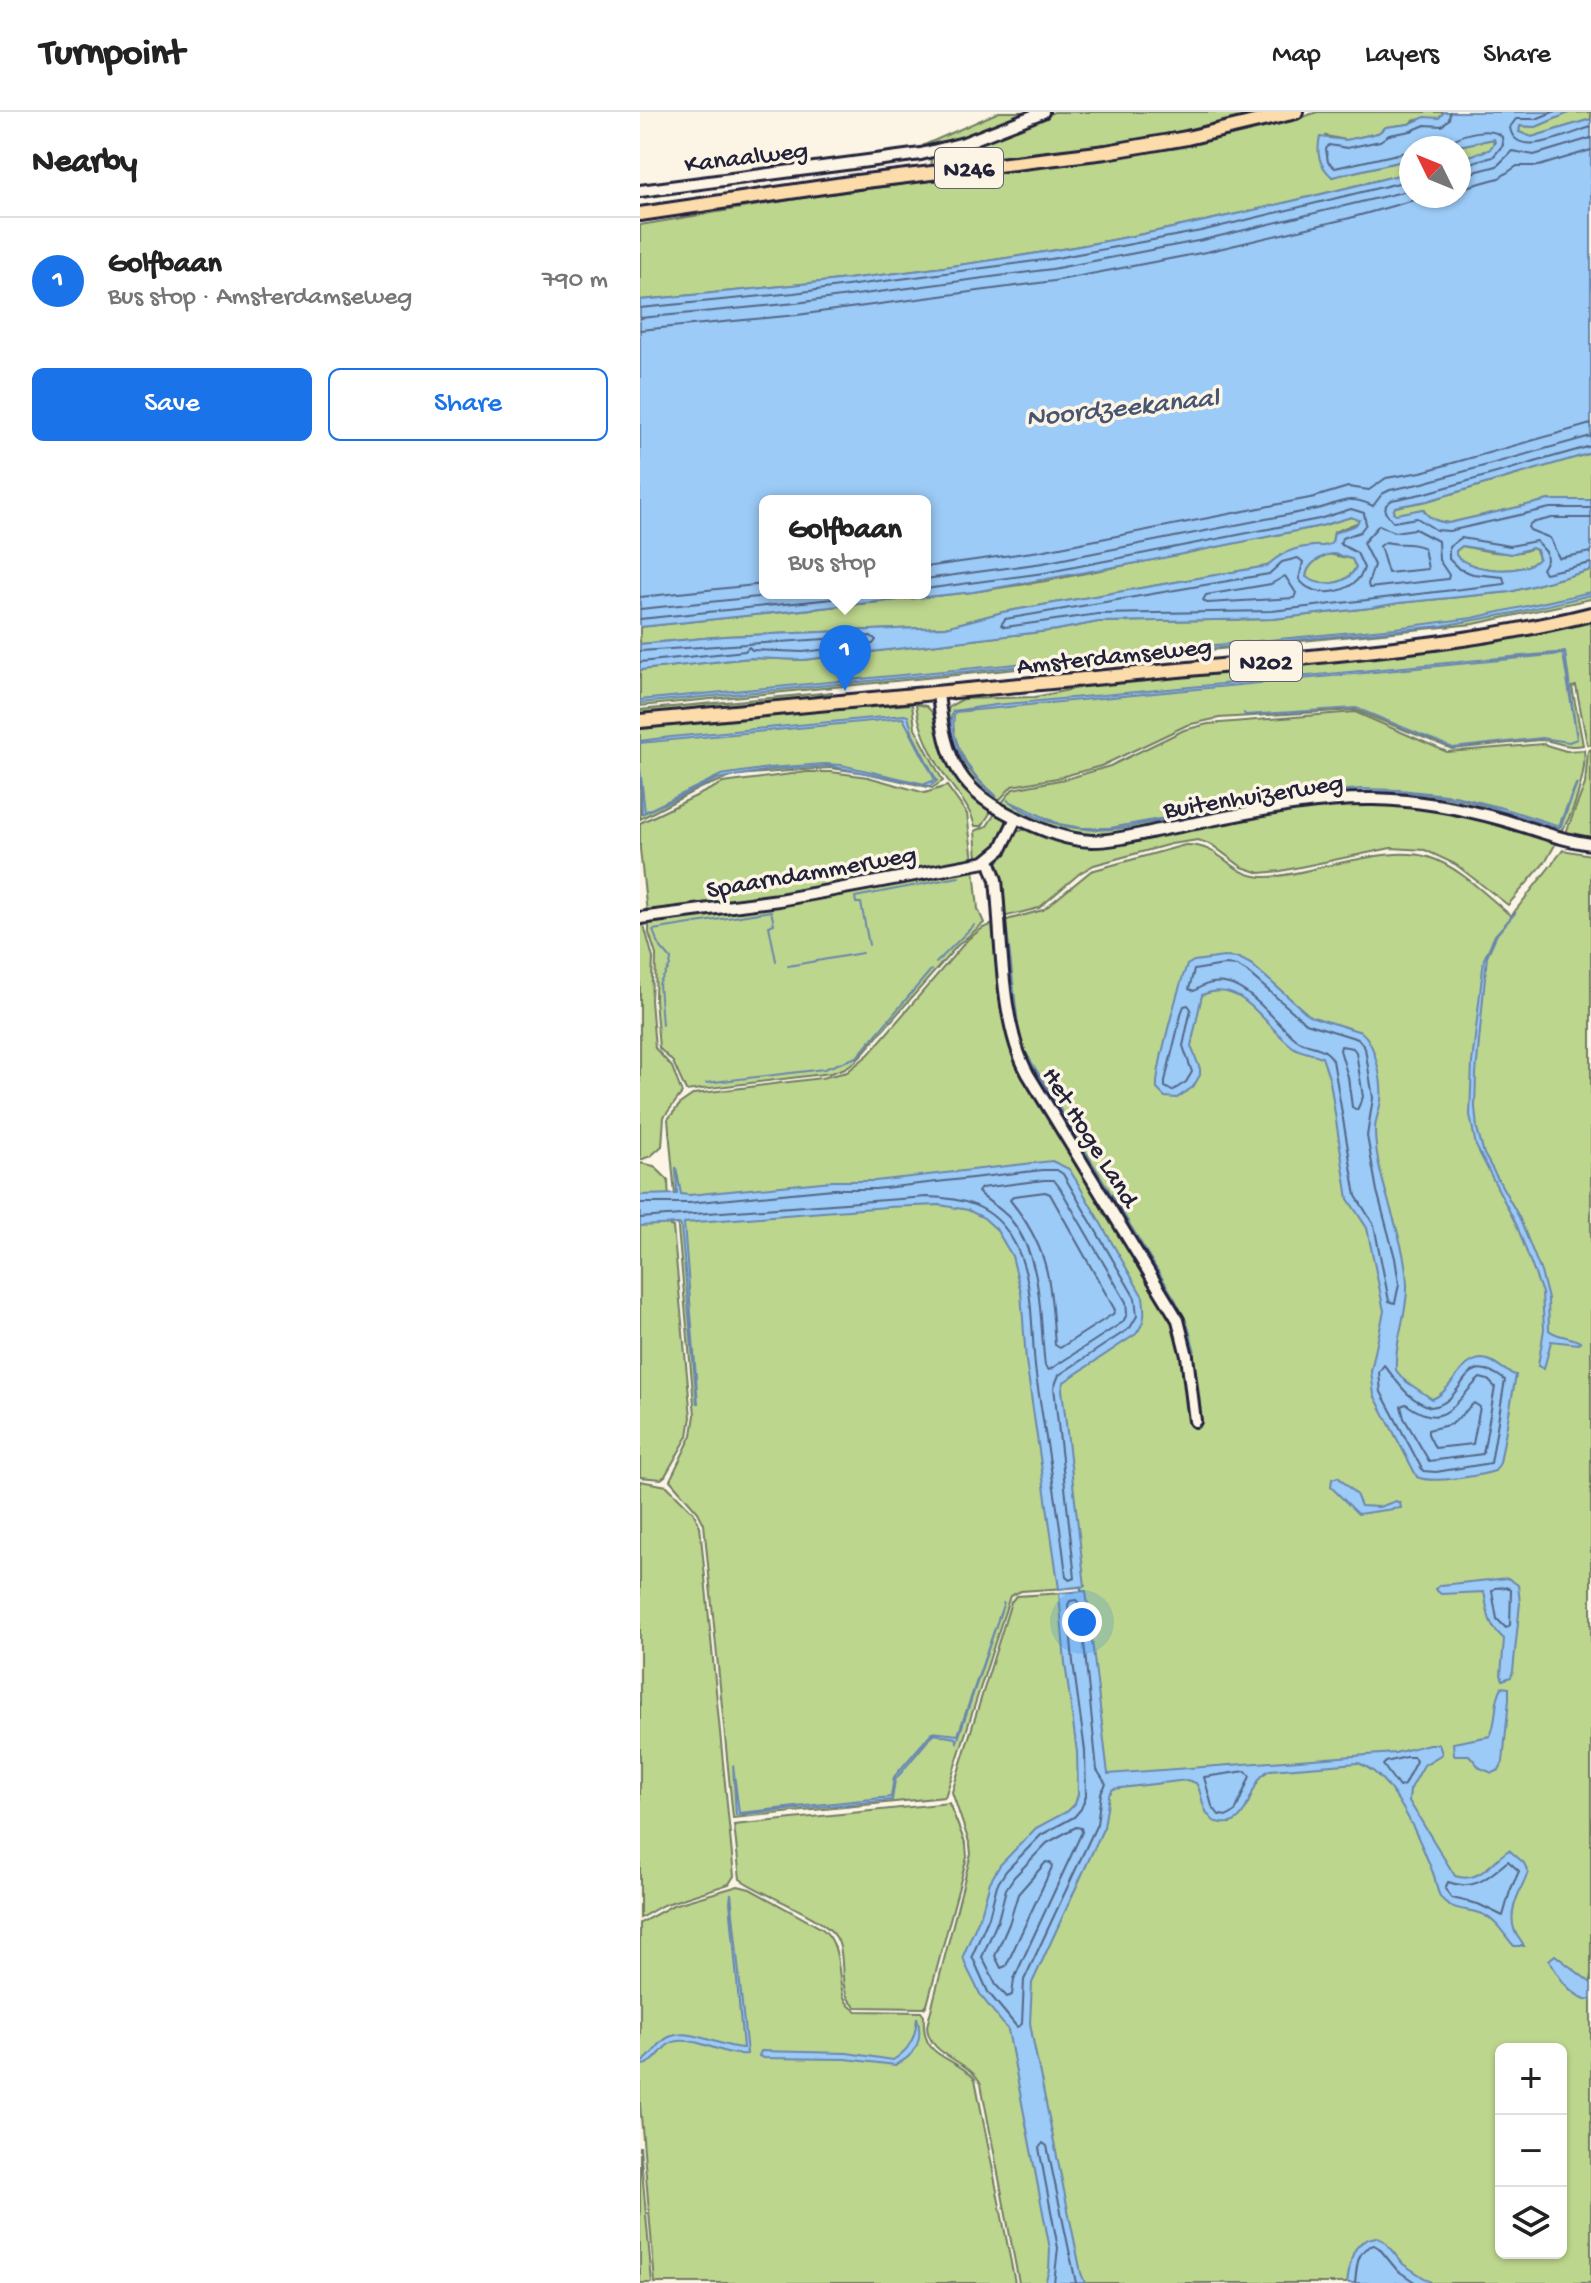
<!DOCTYPE html>
<html lang="en">
<head>
<meta charset="utf-8">
<style>
	:root { --surface:#fff; --page:#f6f6f6; --text:#222; --muted:#767676; --line:#e0e0e0; --accent:#1a73e8 }
	body { margin:0; font-family:"Gochi Hand",sans-serif; background:var(--page); color:var(--text) }
	.controls { position:absolute; right:24px; bottom:24px; display:grid; overflow:hidden; border-radius:12px; box-shadow:0 2px 6px #0004 }
	.controls button { width:72px; height:72px; display:grid; place-items:center; padding:0; border:0; border-bottom:2px solid var(--line); background:var(--surface); color:var(--text); font:40px sans-serif }
	.compass { position:absolute; left:759px; top:24px; width:72px; height:72px; border-radius:50%; background:var(--surface); box-shadow:0 2px 6px #0004; rotate:313deg }
	.you { position:absolute; left:442px; top:1510px; width:28px; height:28px; margin:-20px; border:6px solid #fff; border-radius:50%; background:#1a73e8; box-shadow:0 0 0 12px #1a73e833 }
	.badge { display:grid; place-items:center; width:52px; height:52px; border-radius:50%; background:var(--accent); color:#fff; font-size:26px; font-weight:700 }
	.pin { position:absolute; translate:-50% -66px; filter:drop-shadow(0 2px 4px #0008) }
	.pin::after { content:''; position:absolute; top:42px; width:28px; height:24px; background:inherit; clip-path:polygon(0 0,100% 0,50% 100%) }
	.popup { position:absolute; left:119px; top:383px; width:172px; height:104px; box-sizing:border-box; display:grid; place-content:center; border-radius:12px; background:var(--surface); filter:drop-shadow(0 2px 6px #0005); font-size:26px; white-space:nowrap; color:var(--muted) }
	.popup b { font-size:30px; color:var(--text) }
	.popup::after { content:''; position:absolute; left:50%; top:100%; margin-left:-16px; border:16px solid transparent; border-top-color:var(--surface) }
	.list { margin:0; padding:0; list-style:none }
	h2 { display:flex; justify-content:space-between; align-items:center; height:104px; margin:0; padding:0 32px; font-size:34px }
	h2 small { font-size:26px; font-weight:400; color:var(--muted) }
	.list li { display:grid; grid-template-columns:52px 1fr auto; gap:24px; align-items:center; box-sizing:border-box; height:128px; padding:0 32px; border-top:2px solid var(--line) }
	.list b { display:block; font-size:30px; white-space:nowrap }
	.list p { margin:0; font-size:26px; white-space:nowrap; color:var(--muted) }
	.list em { font-size:26px; font-style:normal; color:var(--muted) }
	.actions { display:flex; gap:16px; padding:24px 32px }
	.actions a { flex:1; padding:18px 0; border:2px solid var(--accent); border-radius:12px; text-align:center; font-size:28px; color:var(--accent) }
	.actions .main { background:var(--accent); color:#fff }
	.icon { flex:none; width:44px; height:44px; fill:none; stroke:currentColor; stroke-width:2; stroke-linecap:round; stroke-linejoin:round }
	.map { position:relative; flex:none; width:951px; height:2171px; overflow:hidden }
	header { display:flex; align-items:center; gap:48px; box-sizing:border-box; height:112px; padding:0 40px; background:var(--surface); border-bottom:2px solid var(--line) }
	header strong { font-size:38px }
	nav { display:flex; gap:44px; margin-inline-start:auto; font-size:28px }
	main { display:flex }
	aside { flex:1; background:var(--surface) }
	.map>svg:first-child { display:block }
</style>
</head>
<body>
<header>
<strong>Turnpoint</strong>
<nav><a>Map</a><a>Layers</a><a>Share</a></nav>
</header>
<main>
<aside>
<h2>Nearby<small></small></h2>
<ul class="list">
<li><span class="badge">1</span><div><b>Golfbaan</b><p>Bus stop · Amsterdamseweg</p></div><em>790 m</em></li>
</ul>
<div class="actions"><a class="main">Save</a><a>Share</a></div>
</aside>
<div class="map">
<svg width="951" height="2171" viewBox="0 0 951 2171">
	<rect width="100%" height="100%" fill="#fcf5e5"/>
	<filter id="ink" filterUnits="userSpaceOnUse"><feTurbulence type="fractalNoise" baseFrequency=".0125" numOctaves="2"/><feDisplacementMap in="SourceGraphic" scale="16" xChannelSelector="R" yChannelSelector="G"/><feConvolveMatrix kernelMatrix="1 2 1 2 8 2 1 2 1" color-interpolation-filters="sRGB"/></filter>
	<g filter="url(#ink)">
		<g fill="#bdd68d" stroke="#707c64" stroke-width="2" fill-rule="evenodd">
			<path d="M359,0H394L314,31L288,37L284,33Z"/>
			<path d="M414,0H632L497,28L293,57L289,42L355,23Z"/>
			<path d="M677,0H806L800,6L774,8L769,12L746,15L738,21L706,28L686,24L692,65L771,47V60C651,90 531,119 410,139C274,162 137,175 0,188V113L174,84L539,36C586,24 631,17 677,0Z"/>
			<path d="M951,0V7L819,47V36H808L854,27L853,34L889,25L879,20L880,14L896,15L928,1Z"/>
			<path d="M951,341V388H909L809,411C798,410 788,407 783,397L756,403L753,400L755,395L787,389Z"/>
			<path d="M711,405L717,406L719,410L694,420L692,431L686,435L673,434L628,454L363,500L306,515L85,524L0,532V515L333,480L406,469L681,414Z"/>
			<path d="M822,434C843,438 872,446 892,436L896,438L899,446C886,464 829,460 816,443V439Z"/>
			<path d="M688,442L712,447L716,455C708,473 681,477 666,465C667,454 678,446 688,442Z"/>
			<path d="M951,458V487L834,512L0,594V558L110,546L163,548L417,518L458,510L633,507L730,496L759,491L870,480Z"/>
			<path d="M951,507V633L947,632L936,574L932,575L943,633C926,637 916,628 899,628L812,637L715,598L579,606L547,613L461,654L417,666L372,674L356,692C332,677 293,621 310,594L323,587L395,585L453,573L615,555Z"/>
			<path d="M193,580L151,590L0,604V598Z"/>
			<path d="M272,592L275,616L303,669L292,676L226,661L190,656L97,663L60,676L0,707V613Z"/>
			<path d="M276,592L286,594L293,601L305,642L325,675L352,698L342,714H335C330,694 316,681 305,664C291,642 279,618 276,592Z"/>
			<path d="M715,600L807,640L903,632L926,639L944,638C947,657 933,711 917,722L741,684L451,726L408,717L361,692L373,677L430,666L470,654L544,618L568,612Z"/>
			<path d="M951,637V729L927,723V718L945,672L948,639Z"/>
			<path d="M167,660H191L228,665L285,681L307,674L327,702L333,748L138,784L7,801L0,737V711L83,671Z"/>
			<path d="M734,691C783,694 875,706 916,731L906,749L868,793L815,752L785,738L751,736L641,759L620,761L602,755L572,733L558,728L531,732L454,753L440,761L399,796L363,805L356,752L376,720L389,716L437,732L656,697Z"/>
			<path d="M356,700L364,706L367,713C360,728 355,743 337,747L335,719L347,714Z"/>
			<path d="M545,733C582,732 590,764 623,765C645,765 668,758 690,753C790,731 796,738 871,804L923,738L951,743V2171H379L341,1972C329,1947 288,1945 287,1914L331,1742L330,1733L312,1680L371,1490L376,1484L441,1480V1475L381,1479L370,1484L305,1685L93,1706L64,1412L58,1400L30,1368L52,1323L55,1303L28,1007L41,991L54,982L181,966L207,960L229,942L328,827L343,816L356,811L366,912L373,939L548,1228L384,948L372,909L363,809L403,798L451,759ZM861,1937H921V2141H861Z"/>
			<path d="M334,756L338,797L344,811L317,834L216,949L205,956L191,961L46,979L33,950L19,936L15,887L16,843L9,821V810Z"/>
			<path d="M0,810L4,813L13,846L11,888L15,936L32,955L42,981L24,1005L22,1034L11,1044L0,1048Z"/>
			<path d="M0,1051L14,1054L28,1068L30,1114L33,1115L51,1305L48,1324L25,1364L21,1367L0,1365Z"/>
			<path d="M0,1369L27,1374L53,1400L60,1414L94,1764L89,1772L23,1793L0,1806Z"/>
			<path d="M309,1691L326,1733L327,1745L287,1893L284,1896L216,1895C195,1881 208,1845 196,1825C183,1804 122,1783 100,1767L94,1713Z"/>
			<path d="M98,1774L110,1777L181,1816C210,1836 189,1888 217,1899L281,1900L284,1904C281,1949 311,1941 335,1967L375,2171H15L0,1992V1811L33,1793Z"/>
			<path d="M0,2034L12,2171H0Z"/>
		</g>
		<g fill="#9ccbf7" stroke="#6b87ac" stroke-width="2" fill-rule="evenodd">
			<path d="M804,0H931L896,15L880,14L879,20L892,25L951,7V341L787,389L755,395L753,400L756,402L783,397C788,407 798,410 809,411L909,388H951V458L870,480L759,491L730,496L633,507L458,510L417,518L163,548L110,546L0,558V532L85,524L306,515L363,500L627,454C639,442 656,435 674,434C682,433 685,436 692,431L694,421L716,413L719,408L711,405L681,414L508,449L333,480L0,515V188C137,175 274,162 410,139C531,119 651,90 771,60V84H819V47L849,38L855,30L854,27L808,36H771V47L692,65C679,53 676,41 680,25L706,28L738,21L746,15L769,12L785,5L799,6ZM125,389H285V481H125ZM822,434L871,442L892,436L897,438L899,446C886,464 829,460 816,443V439ZM694,442L712,447L716,455C708,473 682,476 666,465C667,452 681,443 694,442Z"/>
			<path d="M951,480V483L874,501L801,514L0,591V588L755,516L832,506Z"/>
			<path d="M925,540L937,627L923,542L315,600C308,621 325,652 339,668C344,674 354,680 357,685C334,671 302,626 313,599L355,593Z"/>
			<path d="M264,603L268,604L273,623L297,669L290,674L190,654L131,658L77,667L2,702L0,655L5,700L81,663L129,656L185,652L201,653L285,672L295,668L263,606L0,631V629L31,625Z"/>
			<path d="M936,672H937L921,714L918,716C878,704 840,689 799,684C692,669 587,697 482,716C441,722 401,712 367,688L419,712L442,716H470L656,682L721,677L761,678L815,684L863,696L919,714Z"/>
			<path d="M876,800L857,822L847,844L836,962L835,995L837,1016L844,1042L879,1105L901,1160L908,1187L909,1218C916,1225 931,1224 940,1230L938,1232L911,1229L904,1257L898,1254L904,1217L902,1181L877,1114L836,1034L830,1003L832,951L844,847L855,823Z"/>
			<path d="M367,818L378,913L383,936L536,1189L548,1214L555,1240L540,1198L385,943L377,915Z"/>
			<path d="M584,845L599,846L611,852L670,904L721,920C735,929 743,971 741,988C740,998 735,1007 735,1018C735,1069 766,1124 767,1173C768,1201 754,1230 756,1258L764,1268L792,1287C812,1280 819,1248 842,1247C855,1247 865,1261 876,1263L860,1351L855,1359C839,1364 792,1372 777,1365L734,1283L731,1259L744,1199L727,1116L708,1087L690,969L682,945C673,941 661,941 653,935C625,915 602,865 562,883L551,934L560,957V963L553,975L537,986L525,985L517,977C515,959 539,873 547,853L554,849Z"/>
			<path d="M412,1049L429,1057L436,1068L503,1185C505,1201 506,1209 496,1222L424,1270L422,1277L445,1474L419,1477L386,1249L381,1180L372,1144L356,1117L344,1106L328,1098L300,1093L247,1095L44,1111L58,1291H57L41,1114L39,1112L0,1114V1083L37,1082L36,1055L41,1082L49,1083L192,1069H235Z"/>
			<path d="M698,1365L716,1382L721,1394L739,1395L756,1389L760,1391L761,1396L718,1402L691,1375L692,1367Z"/>
			<path d="M868,1466L878,1473L880,1491L873,1559L871,1565L863,1568L861,1563L864,1527C846,1510 849,1503 844,1480L801,1482L795,1477L801,1473Z"/>
			<path d="M446,1479L468,1662L755,1641L789,1632H799L802,1642L784,1653L770,1678L769,1689L815,1764C840,1772 850,1750 869,1738L884,1751L888,1760C881,1778 868,1797 874,1817C876,1824 881,1829 884,1834H874C864,1823 858,1810 844,1803C829,1796 810,1800 800,1784C796,1777 796,1768 793,1761C780,1728 753,1662 718,1651L630,1658C607,1668 612,1716 582,1711C577,1710 575,1711 571,1706C561,1697 563,1682 556,1671L547,1668L473,1677L469,1683L464,1715L392,1871L390,1911L394,1933L441,2161L445,2171H405L409,2158L410,2137L368,1918L341,1884L326,1854L323,1844L341,1802L350,1770L360,1753L396,1716L428,1699L435,1692L438,1682L437,1640L425,1551L419,1481Z"/>
			<path d="M364,1490L317,1630L315,1626L293,1622L255,1668L252,1688L96,1703L93,1653L99,1701L251,1685L254,1665L292,1620L318,1623Z"/>
			<path d="M862,1575L869,1576V1587L863,1650L859,1658L852,1661L840,1656L829,1643H814L813,1631L850,1624C858,1609 853,1590 862,1575Z"/>
			<path d="M91,1781L107,1942C84,1945 61,1926 38,1929C21,1931 19,1951 2,1953V1950C13,1944 18,1930 29,1925C52,1915 80,1936 103,1936L90,1790Z"/>
			<path d="M915,1843L951,1871V1888C931,1886 918,1864 909,1848Z"/>
			<path d="M277,1905C283,1925 278,1943 255,1953L206,1947L123,1946L119,1944L121,1939L207,1941L253,1948C270,1938 276,1924 277,1905Z"/>
			<path d="M736,2125L744,2129L763,2152L792,2171H707C711,2149 710,2129 736,2125Z"/>
		</g>
		<g fill="none" stroke-linecap="round" stroke-linejoin="round">
			<g stroke="#536686" stroke-width="2">
				<path d="M913,0L896,7H876L870,15C874,49 931,21 951,15"/>
				<path d="M810,36L812,29C823,21 852,14 862,25L863,33L853,45L819,54"/>
				<path d="M771,39L695,56L688,50L686,37L689,33L707,36L740,29L749,23L771,19L785,13L802,14L809,7L810,0"/>
				<path d="M819,64L857,54L872,39L894,43L951,26"/>
				<path d="M819,77L859,66L877,54H899L951,38"/>
				<path d="M0,196L154,181L411,147L561,119L771,68"/>
				<path d="M0,206L156,191L412,157L563,128L771,78"/>
				<path d="M0,218L157,203L414,169L566,140L710,106L788,84"/>
				<path d="M951,334L786,381L752,388L746,393L745,400L753,410L777,406L796,418L809,419L910,396H951"/>
				<path d="M951,406H912L891,411L888,415L890,418L910,426L919,446L951,440"/>
				<path d="M739,413L754,420L775,417L798,429L799,448L809,463L808,467L729,476L728,472L734,453L723,431Z"/>
				<path d="M746,430C760,434 770,429 784,436L788,457L748,461L740,434Z"/>
				<path d="M285,455L400,439L675,385L708,375L729,378L746,366L781,360L951,312"/>
				<path d="M645,464L656,481L654,486L567,491L563,488L566,483L631,472Z"/>
				<path d="M285,467L403,451L677,397C701,391 709,382 733,394L742,382L750,378L783,371L951,324"/>
				<path d="M285,477L404,461L679,407L711,397L724,401L726,412L720,420L702,426L700,432L717,441L724,456C717,482 673,489 659,467L663,450L658,446L642,450L629,462L365,507L361,513L365,515L458,502L632,499L865,472L863,465L833,462L819,457L809,447V435L821,426L870,434L896,429L906,440L907,448L902,457L905,461L951,451"/>
				<path d="M0,485L125,472"/>
				<path d="M0,497L159,481"/>
				<path d="M0,507L250,481"/>
				<path d="M0,539L231,524L236,528L233,532L163,540L112,538L109,535L105,539L0,550"/>
				<path d="M584,853L597,854L606,859L666,911L718,927L725,936L733,986L727,1024L737,1079L755,1146L759,1172L755,1191L749,1189L734,1113L716,1084L693,948C684,932 669,937 656,927C628,905 595,849 554,879L549,877L554,858Z"/>
				<path d="M548,893L551,897L543,934L552,960L546,970L532,979L525,975V969L542,899L544,894Z"/>
				<path d="M701,934L713,936L716,940L723,985L717,998L712,995L708,965L700,938Z"/>
				<path d="M404,1068H414L420,1076L486,1190L487,1202L483,1210L409,1258L405,1254C399,1205 404,1149 371,1108C362,1096 347,1090 338,1080L341,1076Z"/>
				<path d="M405,1080L410,1082L475,1198L473,1202L420,1236L415,1233C410,1171 411,1139 370,1088L374,1084Z"/>
				<path d="M0,1091H49L193,1077H235L403,1058H417L423,1062L495,1186L497,1204L490,1216L419,1263L414,1275L435,1466L429,1468L426,1464C419,1397 406,1330 396,1263C390,1219 396,1165 371,1125C352,1093 322,1086 287,1085L0,1106"/>
				<path d="M744,1253C758,1270 766,1287 791,1295C828,1291 819,1234 865,1268L851,1351L796,1360L783,1359L741,1280L739,1260Z"/>
				<path d="M840,1266L848,1268L855,1275L843,1342L789,1349L764,1306L761,1294L766,1292C805,1321 814,1290 840,1266Z"/>
				<path d="M834,1291L840,1295L833,1332L795,1336L788,1322V1318L812,1312Z"/>
				<path d="M867,1475L871,1478L870,1513L866,1516L857,1507L852,1479L855,1476Z"/>
				<path d="M436,1488L440,1492L457,1658L466,1672L461,1681L457,1712L384,1868L382,1912L377,1915L348,1880L332,1844L349,1805L357,1773L366,1759L401,1723L434,1705L441,1697L446,1684L445,1639L433,1550L428,1493L430,1489Z"/>
				<path d="M766,1645H774L776,1649L764,1673L759,1675L743,1653L746,1650Z"/>
				<path d="M606,1659L610,1664L595,1700L588,1704L579,1703L572,1694L564,1665Z"/>
				<path d="M436,1715L441,1716L442,1720L383,1847L374,1867L372,1883L367,1885L356,1873L342,1845L358,1808L366,1777L374,1765L407,1731Z"/>
				<path d="M868,1749L879,1759L870,1779L863,1804L838,1792L812,1786L805,1777L808,1770C835,1780 848,1765 868,1749Z"/>
				<path d="M406,1750L411,1751L412,1755L366,1854L361,1856L355,1844L369,1812L378,1782Z"/>
				<path d="M414,2171L418,2136L399,2036L403,2031L407,2034L436,2171"/>
				<path d="M715,2171C717,2155 716,2137 734,2133L739,2136L757,2158L776,2171"/>
			</g>
			<g stroke="#6b87ac" stroke-width="2">
				<path d="M604,601L605,603L716,596L813,636L902,626L929,630L937,627"/>
				<path d="M229,833L221,791H216L215,785L319,765"/>
				<path d="M296,851L334,813"/>
				<path d="M148,854L222,841"/>
				<path d="M22,913L19,872L30,854L31,847L18,832L13,818L131,799L134,812L129,814L136,849"/>
				<path d="M66,971L184,957L217,945L291,858"/>
			</g>
			<defs>
				<g id="minor">
					<path d="M0,79L281,42L324,31L403,0"/>
					<path d="M298,582C306,650 318,680 383,709C405,719 426,728 452,729C477,729 504,721 529,716C596,704 664,686 733,687C777,688 821,696 864,708C893,717 921,728 951,732"/>
					<path d="M349,748L356,768C362,826 360,912 388,962L538,1208L547,1244L555,1309"/>
					<path d="M0,806L139,788L345,750L361,737L376,706"/>
				</g>
				<g id="major">
					<path d="M0,102L217,70L466,40L547,26L656,0"/>
					<path d="M0,609C197,591 394,573 591,553C712,540 833,532 951,502"/>
				</g>
			</defs>
			<use href="#minor" stroke="#22223b" stroke-width="16"/>
			<use href="#major" stroke="#22223b" stroke-width="18"/>
			<use href="#minor" stroke="#fcf5e5" stroke-width="10"/>
			<use href="#major" stroke="#fddcac" stroke-width="12"/>
		</g>
	</g>
	<g text-anchor="middle" stroke-width="7" stroke-linejoin="round" paint-order="stroke">
		<g fill="#fcf5e5" stroke="#63616e" stroke-width="2">
			<rect x="295" y="36" width="68" height="40" rx="6"/>
			<rect x="590" y="529" width="72" height="40" rx="6"/>
		</g>
		<g font-size="24" font-weight="bold" fill="#22223b">
			<text x="329" y="64">N246</text>
			<text x="626" y="557">N202</text>
		</g>
		<g font-size="26" fill="#22223b" stroke="#fcf5e5">
			<text transform="translate(106 43) rotate(-7)" y="9">Kanaalweg</text>
			<text transform="translate(474 542) rotate(-6)" y="9">Amsterdamseweg</text>
			<text transform="translate(613 682) rotate(-9)" y="9">Buitenhuizerweg</text>
			<text transform="translate(171 758) rotate(-10)" y="9">Spaarndammerweg</text>
			<text transform="translate(452 1024) rotate(58)" y="9">Het Hoge Land</text>
		</g>
		<g font-size="28" font-style="italic" fill="#475573" stroke="#fcf5e5">
			<text transform="translate(482 293) rotate(-6)" y="10">Noordzeekanaal</text>
		</g>
	</g>
</svg>
<div class="controls">
<button>+</button>
<button>−</button>
<button><svg class="icon" aria-label="layers" viewBox="0 0 24 24"><path d="M12 4l9 5-9 5-9-5zM3 14l9 5 9-5"/></svg></button>
</div>
<svg class="compass" viewBox="-18 -18 36 36"><path d="M0-13l5 13h-10z" fill="#e53935"/><path d="M0 13l5-13h-10z" fill="#767676"/></svg>
<div class="you"></div>
<div class="pin badge" style="left:205px;top:579px">1</div>
<div class="popup"><b>Golfbaan</b>Bus stop</div>
</div>
</main>
</body>
</html>
